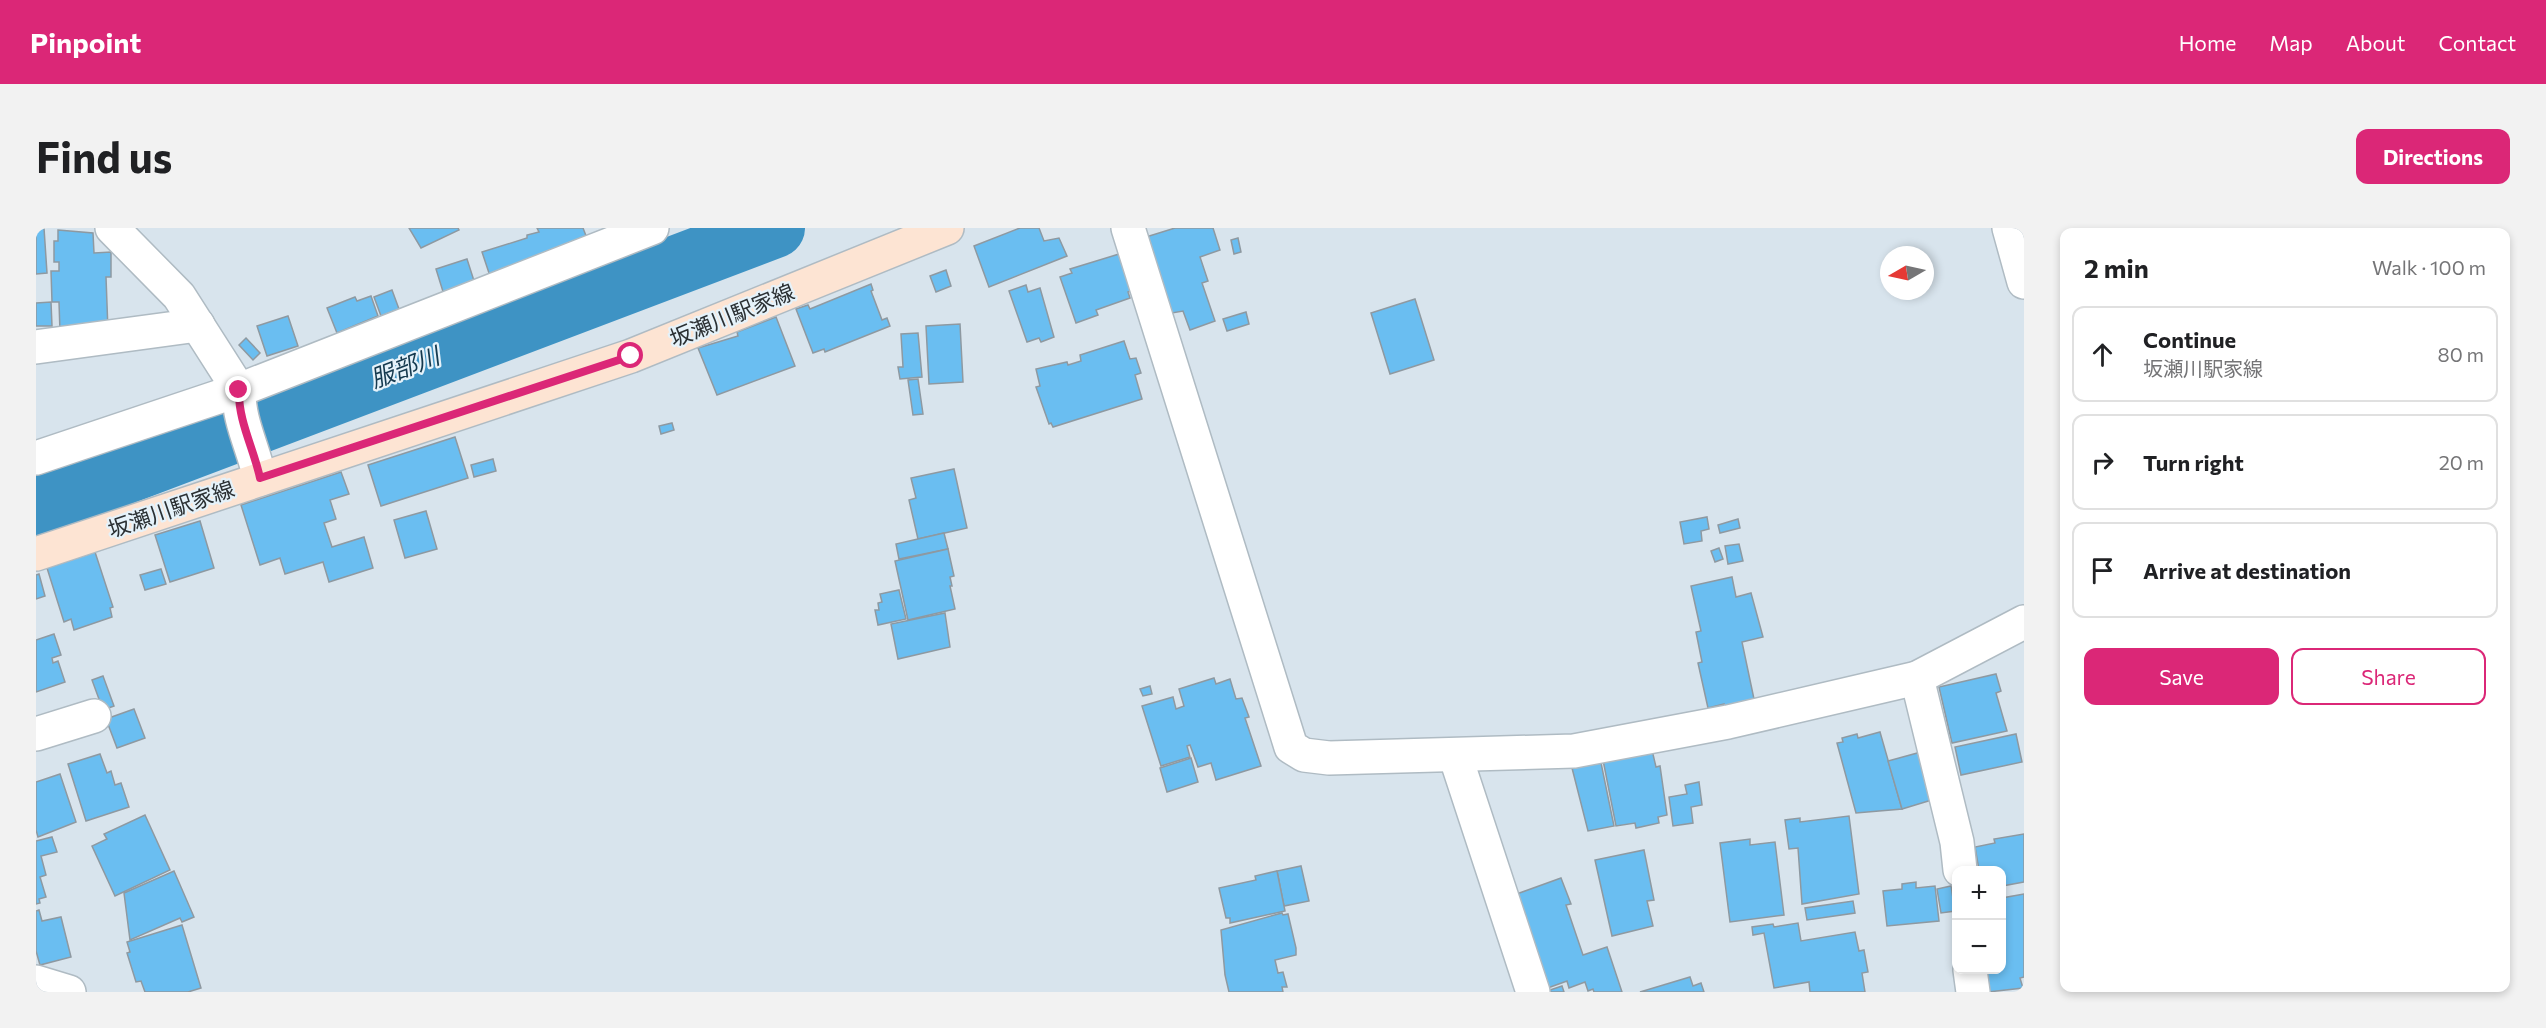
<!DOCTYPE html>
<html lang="en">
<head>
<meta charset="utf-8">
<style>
	:root { --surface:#fff; --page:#f2f2f2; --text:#202124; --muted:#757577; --line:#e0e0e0; --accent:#db2777 }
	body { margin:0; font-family:Commissioner,"Noto Sans JP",sans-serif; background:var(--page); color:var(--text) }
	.controls { position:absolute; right:18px; bottom:18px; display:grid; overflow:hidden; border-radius:12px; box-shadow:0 3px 9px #0003 }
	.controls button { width:54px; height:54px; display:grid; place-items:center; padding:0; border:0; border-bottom:2px solid var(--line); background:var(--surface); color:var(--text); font:30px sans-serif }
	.compass { position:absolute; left:1844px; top:18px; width:54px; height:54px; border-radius:50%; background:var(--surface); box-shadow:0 3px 9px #0003; rotate:261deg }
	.stop { position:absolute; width:18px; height:18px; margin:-14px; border:4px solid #db2777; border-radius:50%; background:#fff }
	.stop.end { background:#db2777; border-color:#fff; box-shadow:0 2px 6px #0008 }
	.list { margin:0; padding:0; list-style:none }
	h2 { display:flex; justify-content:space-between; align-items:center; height:78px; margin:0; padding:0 24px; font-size:26px }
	h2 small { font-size:20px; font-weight:400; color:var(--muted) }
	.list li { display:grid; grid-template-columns:39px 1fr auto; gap:18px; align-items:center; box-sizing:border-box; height:96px; margin:0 12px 12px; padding:0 12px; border:2px solid var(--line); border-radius:12px }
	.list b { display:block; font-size:22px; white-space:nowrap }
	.list p { margin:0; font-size:20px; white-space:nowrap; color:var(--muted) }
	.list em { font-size:20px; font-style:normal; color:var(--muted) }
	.actions { display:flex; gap:12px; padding:18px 24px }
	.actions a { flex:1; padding:14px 0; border:2px solid var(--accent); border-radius:12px; text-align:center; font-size:21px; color:var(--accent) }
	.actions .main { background:var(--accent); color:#fff }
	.icon { flex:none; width:33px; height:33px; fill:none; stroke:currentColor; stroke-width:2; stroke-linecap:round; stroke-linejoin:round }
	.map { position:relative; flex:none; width:1988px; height:764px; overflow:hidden; border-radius:12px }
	header { display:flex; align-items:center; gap:36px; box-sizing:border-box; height:84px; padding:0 30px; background:var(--accent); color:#fff }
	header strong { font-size:28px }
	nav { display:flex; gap:33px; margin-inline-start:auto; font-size:21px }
	.intro { display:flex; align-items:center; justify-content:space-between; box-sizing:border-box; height:144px; padding:0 36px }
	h1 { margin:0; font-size:42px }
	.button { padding:15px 27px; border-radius:12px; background:var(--accent); color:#fff; font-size:21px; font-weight:700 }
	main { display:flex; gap:36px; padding:0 36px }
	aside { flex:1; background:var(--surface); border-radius:12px; box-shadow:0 3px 9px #0003 }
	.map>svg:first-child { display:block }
</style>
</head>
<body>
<header>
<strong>Pinpoint</strong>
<nav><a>Home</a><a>Map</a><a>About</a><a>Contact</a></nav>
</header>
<div class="intro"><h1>Find us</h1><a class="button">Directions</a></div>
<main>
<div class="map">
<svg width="1988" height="764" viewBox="0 0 1988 764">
	<rect width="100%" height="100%" fill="#d8e4ed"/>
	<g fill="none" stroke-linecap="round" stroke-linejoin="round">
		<path stroke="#3e93c4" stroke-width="60" d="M0,280L739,0"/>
	</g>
	<g fill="#6abef1" stroke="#8e99a1" stroke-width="1.5">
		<path d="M8,0L11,45L0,46V1Z"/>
		<path d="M373,0H422L423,2L385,20Z"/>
		<path d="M501,0H547L554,18L455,51L446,24L491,10V7L503,4Z"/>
		<path d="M984,0H1003L1008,13L1023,10L1031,28L953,59L938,18Z"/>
		<path d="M1139,0H1177L1184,22L1164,29L1172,53L1166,55L1179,93L1154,102L1147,83L1136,85L1110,9Z"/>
		<path d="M22,2L57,5L58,25L75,24V49H70L72,103L24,104L23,74H16L15,43H23V34H18V13H22Z"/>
		<path d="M1202,10L1205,24L1198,26L1195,12Z"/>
		<path d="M1083,26L1095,63L1092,64L1094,70L1060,82L1062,87L1040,95L1024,49L1036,45L1034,41Z"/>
		<path d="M431,31L440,59L409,70L400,41Z"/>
		<path d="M910,42L915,58L900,64L894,48Z"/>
		<path d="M835,56L837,62L835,63L846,92L851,90L854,98L789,124L788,121L777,125L760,81L772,77L774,81Z"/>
		<path d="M990,57L992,64L1004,60L1018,109L1005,114L1003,110L991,114L973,63Z"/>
		<path d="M356,62L363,81L345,88L338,69Z"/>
		<path d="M335,68L342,88L301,105L291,80L319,69L321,73Z"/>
		<path d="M1379,71L1398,132L1354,146L1335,85Z"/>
		<path d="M15,74L16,98H0V75Z"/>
		<path d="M1210,84L1213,96L1191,103L1187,91Z"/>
		<path d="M252,88L262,118L231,128L221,98Z"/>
		<path d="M740,89L759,138L681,167L662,120L702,108L701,104Z"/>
		<path d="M924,96L927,154L893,156L890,98Z"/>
		<path d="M882,105L886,149L864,151L862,139H867L865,106Z"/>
		<path d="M210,110L224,125L217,132L203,117Z"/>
		<path d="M1088,113L1094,131L1100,130L1105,145L1099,147L1106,171L1017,199L1015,195L1013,196L1000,159L1004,158L1000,141L1031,134L1032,137L1045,133L1044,127Z"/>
		<path d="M882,151L887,186L877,187L872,152Z"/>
		<path d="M636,195L638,202L625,206L623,198Z"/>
		<path d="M419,209L432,250L345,278L332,237Z"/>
		<path d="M457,231L460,243L438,249L435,237Z"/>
		<path d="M918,241L931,300L882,311L873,272L880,270L875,250Z"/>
		<path d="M305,244L313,266L294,272L300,291L288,295L296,319L328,309L337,340L293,354L287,334L249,346L244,330L224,337L205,277Z"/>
		<path d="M390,283L401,321L369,330L358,292Z"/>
		<path d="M1671,289L1673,301L1665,303L1666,313L1648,316L1644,294Z"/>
		<path d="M1702,291L1704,300L1684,305L1682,297Z"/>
		<path d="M164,293L178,340L134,354L119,307Z"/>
		<path d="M908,305L912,321L863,331L860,316Z"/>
		<path d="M1703,316L1707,333L1692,336L1689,318Z"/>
		<path d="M1683,320L1687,331L1679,334L1675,323Z"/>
		<path d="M912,321L918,348L914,349L916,358H914L919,381L872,392L859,333Z"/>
		<path d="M59,324L77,379L74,380L76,389L38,402L35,391L28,394L11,340Z"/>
		<path d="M125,341L130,356L109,362L104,347Z"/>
		<path d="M3,346L9,368L0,371V347Z"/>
		<path d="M1696,349L1700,369L1715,365L1727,409L1706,414L1718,471L1688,481V476L1672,480L1662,435L1666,434L1660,404L1665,403L1655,358Z"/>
		<path d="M863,362L870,391L842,397L839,382H843L842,375L846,374L844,366Z"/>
		<path d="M909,385L914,419L862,431L855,396Z"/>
		<path d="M18,406L25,427L16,430L17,435L22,433L29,454L0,464V412Z"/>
		<path d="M1960,446L1965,463L1960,465L1971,503L1916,515L1903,459Z"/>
		<path d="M67,448L78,478L67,482L56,452Z"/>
		<path d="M1178,450L1180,456L1194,451L1200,471L1206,470L1213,489L1209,490L1225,538L1180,552L1175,535L1162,539L1154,517L1151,518L1154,529L1125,538L1106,478L1137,469L1140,481L1148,478L1143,461Z"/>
		<path d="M1114,458L1116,466L1107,468L1104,461Z"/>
		<path d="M98,481L109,510L81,520L70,491Z"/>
		<path d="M1844,504L1866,581L1820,585L1801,515L1807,514L1806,510L1821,506L1822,510Z"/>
		<path d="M1980,506L1986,534L1925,547L1919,519Z"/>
		<path d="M1616,522L1620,539L1624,538L1631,587L1622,589L1623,595L1600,600L1599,595L1580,598L1567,532Z"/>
		<path d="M1885,524L1899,571L1866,581L1852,533Z"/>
		<path d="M64,526L71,545L75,543L79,557L85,555L93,579L50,593L32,536Z"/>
		<path d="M1155,530L1162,554L1131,564L1124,540Z"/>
		<path d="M1564,530L1578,598L1552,603L1535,536Z"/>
		<path d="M24,546L40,594L2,609L0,602V554Z"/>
		<path d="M1663,554L1666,577L1655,579L1657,595L1637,598L1633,569L1651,566L1649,557Z"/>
		<path d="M109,587L134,642L79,668L56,618L71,611L68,606Z"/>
		<path d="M1813,588L1823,666L1766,676L1762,620L1753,621L1749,592L1764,590V594Z"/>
		<path d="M1988,606V654L1966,658V642H1943L1939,619L1959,615L1958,611Z"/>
		<path d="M16,609L21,624L5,628L10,647L4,649L10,669L3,671L4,675L0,676V613Z"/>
		<path d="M1714,611V617L1739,614L1748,687L1694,694L1684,615Z"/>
		<path d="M1608,622L1618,672L1611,673L1617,698L1576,708L1559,632Z"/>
		<path d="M1265,638L1273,673L1248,678L1241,643Z"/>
		<path d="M138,643L158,689L146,694L144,690L94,712L88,665Z"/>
		<path d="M1241,643L1249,683L1194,695V690H1190L1183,660L1220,652L1219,648Z"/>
		<path d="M1525,650L1535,676L1530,677L1547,727L1571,719L1586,764H1558L1557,761L1552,763L1549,754L1533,760L1531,753L1509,761L1478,667Z"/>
		<path d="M1880,654V660L1899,658L1903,693L1851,698L1847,663L1866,661V656Z"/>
		<path d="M1915,658L1919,683L1905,685L1901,661Z"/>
		<path d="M1988,666V749L1984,750L1987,760L1952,764L1948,742H1966V670Z"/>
		<path d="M1817,673L1819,685L1771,692L1769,680Z"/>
		<path d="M3,682L6,693L25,689L35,729L4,737L0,723V683Z"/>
		<path d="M1246,685L1247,687L1252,686L1260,720V727L1239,732L1242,745L1247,744L1251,759H1246L1247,764H1193L1189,747L1185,702Z"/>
		<path d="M1762,695L1765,713L1819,704L1823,723L1828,722L1832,744L1826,745L1829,764H1774L1773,754L1738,760L1728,705L1717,707L1716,699L1737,696L1738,699Z"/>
		<path d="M146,697L165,760L152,764H109L105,753L100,754L91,725L94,724L91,714Z"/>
		<path d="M1654,749L1657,758L1665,755L1668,764H1604Z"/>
		<path d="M1526,758L1528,764H1511V763Z"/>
	</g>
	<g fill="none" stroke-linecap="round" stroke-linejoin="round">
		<defs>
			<g id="minor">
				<path d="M76,0L143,68L203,162C202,193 218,221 224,251"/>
				<path d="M1092,0L1255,519L1268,527L1293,530L1538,523L1692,494L1881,450L1988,394"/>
				<path d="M1973,0L1988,54"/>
				<path d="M0,119L162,97"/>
				<path d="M0,230L203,162L616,0"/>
				<path d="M1881,450L1921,614L1924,642"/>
				<path d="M0,506L58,488"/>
				<path d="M1419,527L1497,764"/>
				<path d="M1934,742L1937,764"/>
				<path d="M0,754L33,764"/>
			</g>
			<path id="secondary" d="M0,326L595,128L911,0"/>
		</defs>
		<use href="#minor" stroke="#afbbc3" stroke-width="36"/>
		<use href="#secondary" stroke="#afbbc3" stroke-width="36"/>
		<use href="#minor" stroke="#fff" stroke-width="33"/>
		<use href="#secondary" stroke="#fde4d3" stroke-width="33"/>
	</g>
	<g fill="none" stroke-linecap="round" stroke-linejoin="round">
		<path stroke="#db2777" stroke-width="8" d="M203,162C202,193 218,221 224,250L595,128"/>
	</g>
	<g text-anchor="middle" stroke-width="4.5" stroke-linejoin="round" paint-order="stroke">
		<g font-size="22" fill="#2b3033" stroke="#e5f2fa">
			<text transform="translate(696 87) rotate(-22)" y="8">坂瀬川駅家線</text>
			<text transform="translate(135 281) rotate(-19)" y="8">坂瀬川駅家線</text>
		</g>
		<g font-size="24" font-style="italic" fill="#153a4f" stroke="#e5f2fa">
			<text transform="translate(369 140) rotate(-21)" y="8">服部川</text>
		</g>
	</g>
</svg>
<div class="controls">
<button>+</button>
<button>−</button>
</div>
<svg class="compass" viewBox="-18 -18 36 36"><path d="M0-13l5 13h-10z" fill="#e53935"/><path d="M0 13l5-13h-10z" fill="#757577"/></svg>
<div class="stop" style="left:595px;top:128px"></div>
<div class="stop end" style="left:203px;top:162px"></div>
</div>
<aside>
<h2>2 min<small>Walk · 100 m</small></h2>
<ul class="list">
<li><svg class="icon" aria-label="ahead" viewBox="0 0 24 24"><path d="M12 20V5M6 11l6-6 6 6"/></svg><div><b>Continue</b><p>坂瀬川駅家線</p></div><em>80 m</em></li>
<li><svg class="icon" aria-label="right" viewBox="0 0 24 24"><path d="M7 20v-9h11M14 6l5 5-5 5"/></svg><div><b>Turn right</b></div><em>20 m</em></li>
<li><svg class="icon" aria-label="arrive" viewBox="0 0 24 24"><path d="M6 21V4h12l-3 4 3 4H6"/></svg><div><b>Arrive at destination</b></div></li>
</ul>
<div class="actions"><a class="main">Save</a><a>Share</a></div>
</aside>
</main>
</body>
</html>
